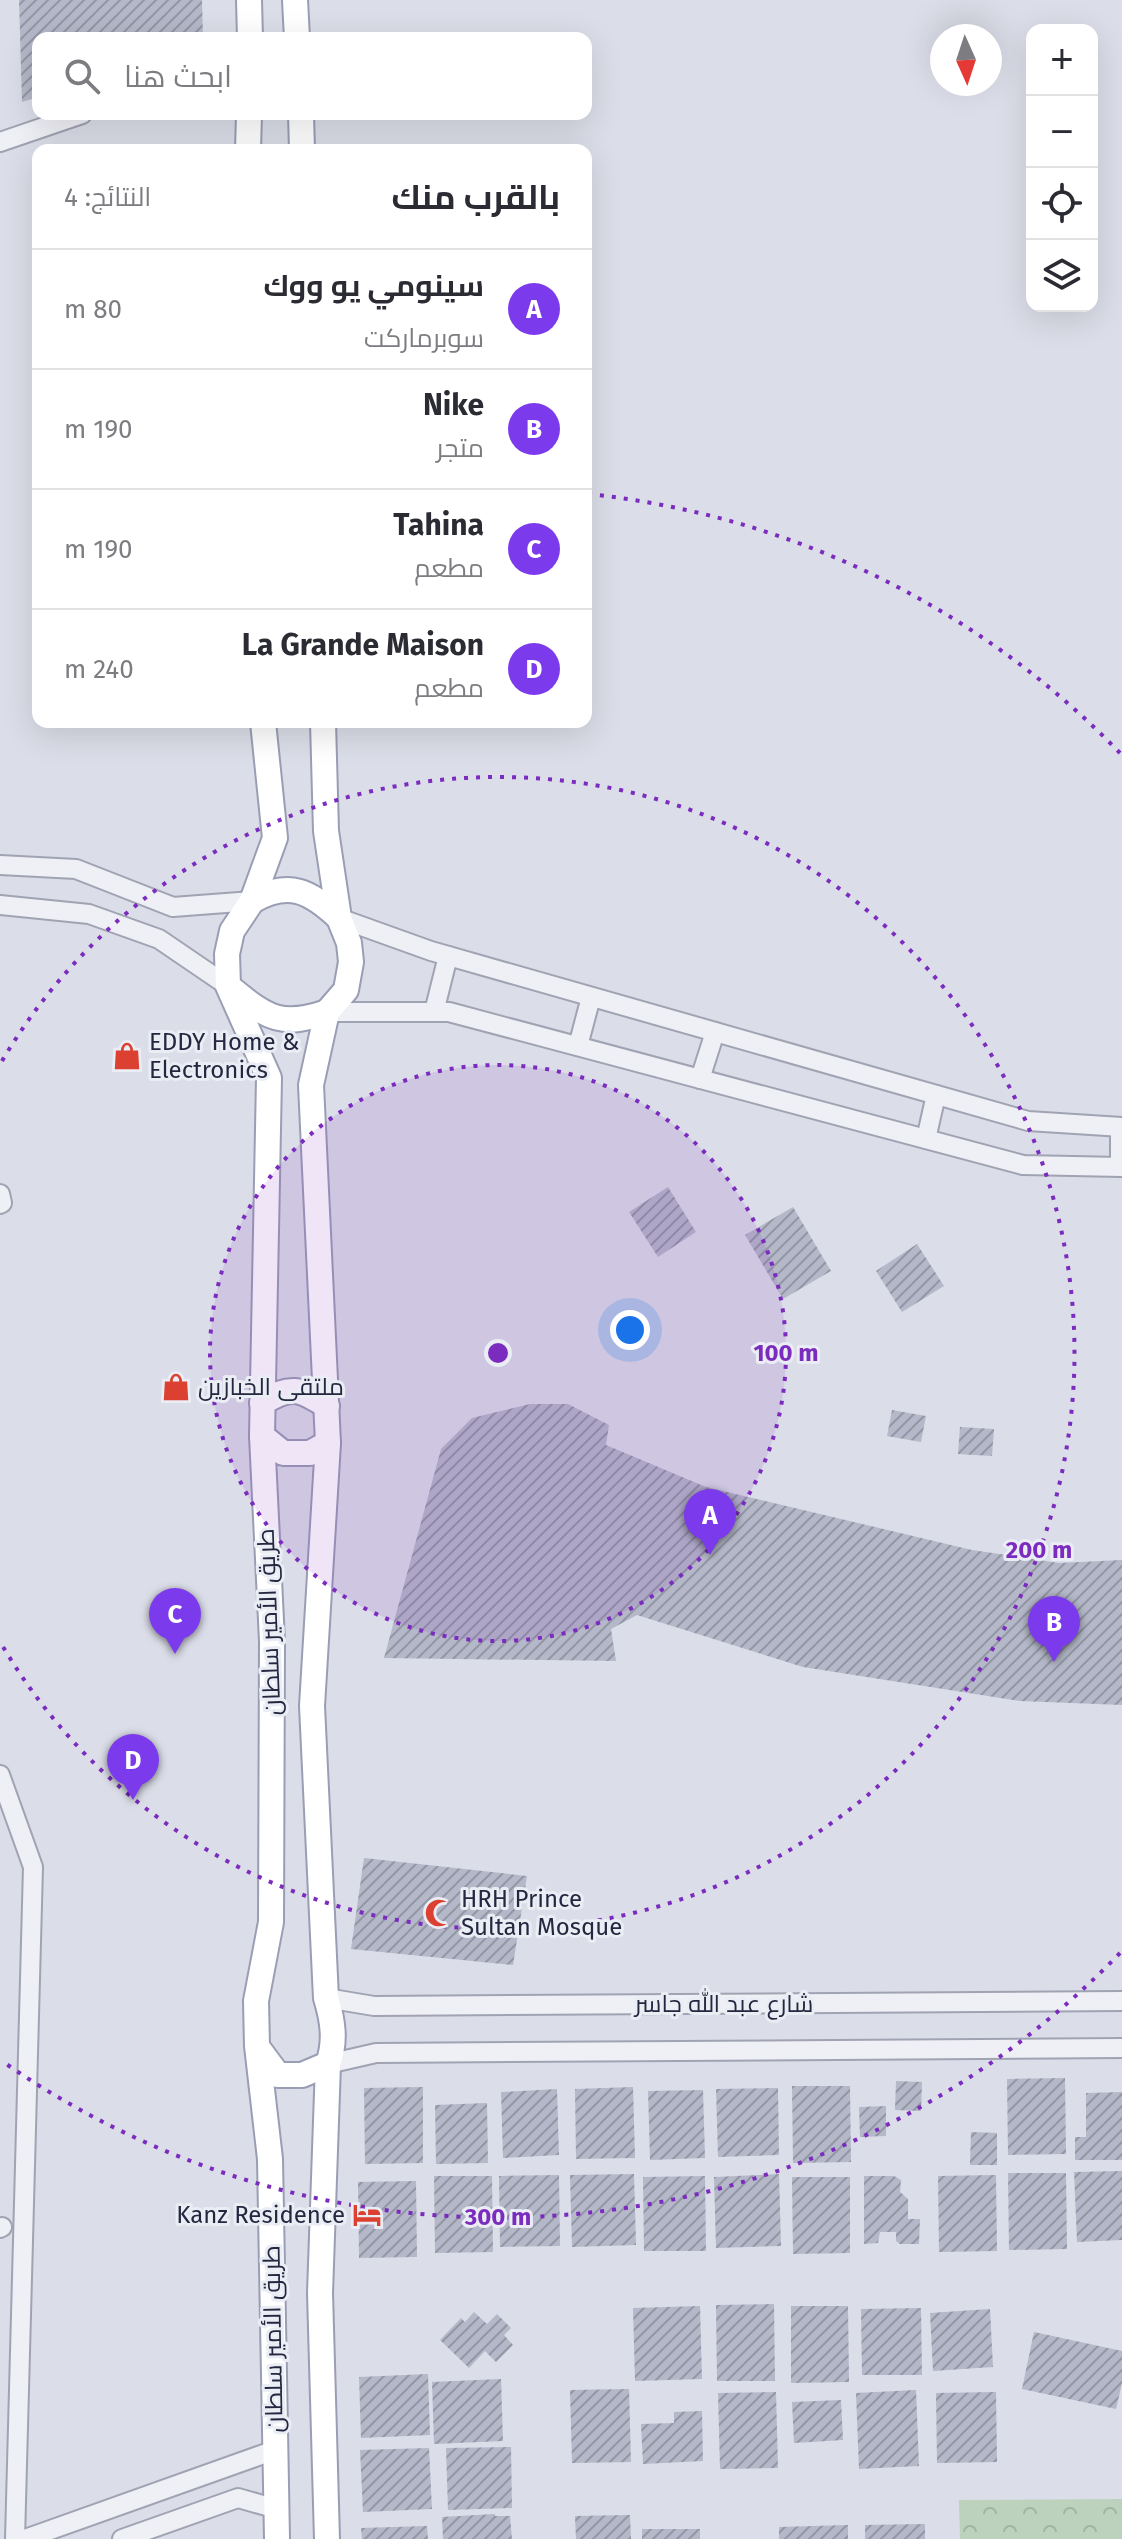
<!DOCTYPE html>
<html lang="ar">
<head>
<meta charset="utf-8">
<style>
	:root { --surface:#fff; --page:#f2f2f3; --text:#2b2b33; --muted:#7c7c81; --line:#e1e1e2; --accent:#7c3aed }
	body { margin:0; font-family:"Fira Sans",Cairo,sans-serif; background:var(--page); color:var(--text); direction:rtl }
	.controls { position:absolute; right:24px; top:24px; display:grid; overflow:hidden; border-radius:16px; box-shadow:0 8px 32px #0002 }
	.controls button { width:72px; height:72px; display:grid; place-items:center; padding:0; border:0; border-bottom:2px solid var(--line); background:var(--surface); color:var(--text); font:40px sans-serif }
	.compass { position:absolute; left:930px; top:24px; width:72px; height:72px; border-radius:50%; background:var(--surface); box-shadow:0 8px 32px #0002; rotate:177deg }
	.you { position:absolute; left:630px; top:1330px; width:28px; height:28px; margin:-20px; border:6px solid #fff; border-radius:50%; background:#1a73e8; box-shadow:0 0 0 12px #1a73e833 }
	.badge { display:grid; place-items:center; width:52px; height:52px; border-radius:50%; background:var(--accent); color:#fff; font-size:26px; font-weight:700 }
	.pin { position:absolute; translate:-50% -66px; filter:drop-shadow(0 2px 4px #0008) }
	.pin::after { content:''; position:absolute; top:42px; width:28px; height:24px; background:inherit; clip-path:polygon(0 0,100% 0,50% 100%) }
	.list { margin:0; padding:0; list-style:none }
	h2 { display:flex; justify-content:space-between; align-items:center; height:104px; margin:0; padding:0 32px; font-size:34px }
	h2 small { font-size:26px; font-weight:400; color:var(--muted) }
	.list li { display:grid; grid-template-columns:52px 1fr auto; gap:24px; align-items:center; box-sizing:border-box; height:120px; padding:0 32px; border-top:2px solid var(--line) }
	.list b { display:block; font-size:30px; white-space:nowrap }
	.list p { margin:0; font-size:26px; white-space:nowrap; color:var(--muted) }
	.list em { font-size:26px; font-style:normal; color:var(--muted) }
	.icon { flex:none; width:44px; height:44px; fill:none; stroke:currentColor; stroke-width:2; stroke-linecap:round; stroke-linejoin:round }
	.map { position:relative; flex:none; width:1122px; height:2539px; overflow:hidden; direction:ltr }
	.search { position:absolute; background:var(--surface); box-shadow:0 8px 32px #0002; left:32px; top:32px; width:560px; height:88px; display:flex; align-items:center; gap:20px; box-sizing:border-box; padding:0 28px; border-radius:16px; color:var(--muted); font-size:30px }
	.panel { position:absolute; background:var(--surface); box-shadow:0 8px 32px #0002; left:32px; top:144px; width:560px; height:584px; border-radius:16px; direction:rtl }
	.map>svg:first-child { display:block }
</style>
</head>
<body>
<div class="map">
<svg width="1122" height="2539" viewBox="0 0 1122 2539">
	<defs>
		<pattern id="forest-crowns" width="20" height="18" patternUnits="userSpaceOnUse" patternTransform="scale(2)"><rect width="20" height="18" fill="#bcd2bc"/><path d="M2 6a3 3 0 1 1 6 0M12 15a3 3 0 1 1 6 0" fill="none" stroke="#a1b4a3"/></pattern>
		<pattern id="building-hatch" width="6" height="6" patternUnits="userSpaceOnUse" patternTransform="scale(2)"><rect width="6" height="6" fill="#b5b8c8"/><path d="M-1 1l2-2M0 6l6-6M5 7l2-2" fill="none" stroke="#9396a4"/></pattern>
	</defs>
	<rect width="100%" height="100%" fill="#dbdde8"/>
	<path fill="url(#forest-crowns)" d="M1122,2499V2539H960L959,2500Z"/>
	<g fill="url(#building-hatch)">
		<path d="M19,0H202L203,38H38V97L22,102Z"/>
		<path d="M668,1187L696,1232L658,1257L629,1212Z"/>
		<path d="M793,1207L831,1271L783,1299L745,1235Z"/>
		<path d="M917,1244L944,1286L902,1312L876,1271Z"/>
		<path d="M530,1404H568L609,1425L606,1445L706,1487L972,1550L1059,1563L1122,1560V1705L1020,1701L803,1667L637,1615L611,1629L616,1661L384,1658L441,1449L472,1418Z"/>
		<path d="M892,1410L926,1416L921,1442L887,1436Z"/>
		<path d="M960,1427L994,1429L992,1456L958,1454Z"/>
		<path d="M364,1858L527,1876L513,1965L351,1949Z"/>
		<path d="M1065,2078L1066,2154L1008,2155L1007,2079Z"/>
		<path d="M896,2081L922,2082L921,2111L895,2110Z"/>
		<path d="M792,2086H850L851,2162L793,2163Z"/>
		<path d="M423,2087V2163L365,2164L364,2088Z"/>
		<path d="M633,2087L635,2158L576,2159L575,2089Z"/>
		<path d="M778,2088L779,2155L718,2157L716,2089Z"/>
		<path d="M557,2089L559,2155L503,2158L501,2092Z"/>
		<path d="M703,2090L705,2158L650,2160L648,2091Z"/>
		<path d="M1122,2092V2160H1075V2137H1086V2093Z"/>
		<path d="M487,2103L488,2163L436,2164L435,2105Z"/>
		<path d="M886,2106V2136L860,2137L859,2107Z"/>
		<path d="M971,2132L997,2133V2165H970Z"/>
		<path d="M1122,2171V2240L1077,2242L1074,2172Z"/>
		<path d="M1008,2173H1066L1067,2249L1009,2250Z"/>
		<path d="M634,2174L636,2245L572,2247L570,2175Z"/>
		<path d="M779,2174L781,2246L716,2248L714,2177Z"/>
		<path d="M559,2175L560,2246L500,2247L499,2176Z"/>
		<path d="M996,2175L997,2251L939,2252L938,2176Z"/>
		<path d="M434,2176H492L493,2252L435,2253Z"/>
		<path d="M705,2176L706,2251H644L643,2177Z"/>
		<path d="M864,2176H894L901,2180L900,2192L908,2199V2219H920L919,2244H900L896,2241V2232H880L878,2243L864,2244Z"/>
		<path d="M792,2177H850V2253L793,2254Z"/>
		<path d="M416,2181L417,2257L359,2258L358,2182Z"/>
		<path d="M774,2304L775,2381H717L716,2305Z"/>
		<path d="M700,2306L702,2379L635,2381L633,2308Z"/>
		<path d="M791,2306H848L849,2382L791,2383Z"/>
		<path d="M921,2308L922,2375H862L861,2309Z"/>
		<path d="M990,2309L993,2367L933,2371L930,2313Z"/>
		<path d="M474,2312L487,2324L497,2314L511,2328L504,2335L513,2345L496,2362L485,2351L469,2368L440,2340L461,2318L465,2322Z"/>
		<path d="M1034,2332L1122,2351V2383L1116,2409L1022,2389Z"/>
		<path d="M428,2374L430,2435L361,2438L359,2377Z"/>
		<path d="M501,2379L503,2441L434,2444L432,2382Z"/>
		<path d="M629,2389L631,2462L572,2463L570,2390Z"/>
		<path d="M916,2390L919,2466L859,2469L856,2393Z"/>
		<path d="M776,2392L778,2468L720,2469L718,2393Z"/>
		<path d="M996,2392L997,2462L937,2463L936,2393Z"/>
		<path d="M841,2400L843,2440L794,2443L792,2402Z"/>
		<path d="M702,2411L703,2461L643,2464L641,2424L674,2423V2412Z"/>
		<path d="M511,2447L512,2508L448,2510L446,2448Z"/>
		<path d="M429,2448L432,2509L363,2512L360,2450Z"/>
		<path d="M495,2514V2516H510L512,2539H443L442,2517Z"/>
		<path d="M630,2515L631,2539H576L575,2516Z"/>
		<path d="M925,2524V2539H865V2525Z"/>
		<path d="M848,2525V2539H779V2527Z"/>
		<path d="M427,2526L428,2539H362L361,2528Z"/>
		<rect x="642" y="2529" width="58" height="10"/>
	</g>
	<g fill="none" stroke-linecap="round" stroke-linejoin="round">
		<defs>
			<g id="minor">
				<path d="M0,142L82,114"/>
				<path d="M0,865L76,869L173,907L252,901"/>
				<path d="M0,905L89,914L159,939L228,986"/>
				<path d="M339,918L431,951L1028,1121L1122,1127"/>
				<path d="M327,1012H449L1023,1165L1122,1167"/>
				<path d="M434,1012L448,956"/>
				<path d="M578,1046L591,997"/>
				<path d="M700,1079L715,1032"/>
				<path d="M1120,1127V1167"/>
				<path d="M926,1139L936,1095"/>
				<path d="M0,1194L2,1203L0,1204"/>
				<path d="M0,1775L33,1867L15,2539"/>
				<path d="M326,1998L374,2006L1122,2001"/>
				<path d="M328,2064L376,2053L1122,2048"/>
				<path d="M0,2228L2,2227"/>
				<path d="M25,2539L275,2450"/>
				<path d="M122,2539L238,2498L277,2509"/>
			</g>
			<g id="major">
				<path d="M249,0L250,38"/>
				<path d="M295,0L297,38"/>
				<path d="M301,114L302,150"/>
				<path d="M248,150L249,114"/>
				<path d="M263,722L275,838L252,901L232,931L227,954L228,986L269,1078L262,1436L272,1641L271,1922L256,2001L257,2046L270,2159L277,2539"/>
				<path d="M323,722L326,831L339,918L349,943L351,962L346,990L327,1012L311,1085L328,1443L312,1706L326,1998C333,2021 336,2041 328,2064L320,2293L327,2539"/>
				<path d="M252,901C289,880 310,891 339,918"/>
				<path d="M233,990C268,1019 283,1027 327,1012"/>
				<path d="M262,1403C291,1385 299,1388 327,1406"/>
				<path d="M262,1436L283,1453H310L328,1443"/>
				<path d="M258,2048L278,2075H302L328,2064"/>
			</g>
		</defs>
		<use href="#minor" stroke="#a0a3b2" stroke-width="22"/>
		<use href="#major" stroke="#9a9eb4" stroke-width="28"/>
		<use href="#minor" stroke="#efeff6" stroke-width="18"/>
		<use href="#major" stroke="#fff" stroke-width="24"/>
	</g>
	<circle cx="498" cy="1353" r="288" fill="#7b2cbf" fill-opacity=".12"/>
	<g fill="none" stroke="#7b2cbf" stroke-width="4" stroke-dasharray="4 8">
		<circle cx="498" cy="1353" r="288"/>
		<path d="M2 1061A576 576 0 1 1 2 1645"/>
		<path d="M1120 1953A864 864 0 0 1 2 2061M588 494A864 864 0 0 1 1120 753"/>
	</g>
	<defs>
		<symbol id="shop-bare" viewBox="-9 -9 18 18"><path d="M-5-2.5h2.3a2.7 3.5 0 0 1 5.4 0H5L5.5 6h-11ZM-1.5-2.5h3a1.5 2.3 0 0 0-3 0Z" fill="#dc4031" stroke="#ebedf5" stroke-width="2.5" paint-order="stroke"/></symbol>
		<symbol id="mosque-bare" viewBox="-9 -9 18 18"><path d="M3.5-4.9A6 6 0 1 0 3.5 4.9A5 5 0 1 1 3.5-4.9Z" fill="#dc4031" stroke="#ebedf5" stroke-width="2.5" paint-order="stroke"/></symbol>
		<symbol id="hotel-bare" viewBox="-9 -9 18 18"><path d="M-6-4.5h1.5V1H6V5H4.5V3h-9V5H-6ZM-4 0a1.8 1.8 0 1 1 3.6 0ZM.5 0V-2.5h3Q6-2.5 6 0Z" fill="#dc4031" stroke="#ebedf5" stroke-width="2.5" paint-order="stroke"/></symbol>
	</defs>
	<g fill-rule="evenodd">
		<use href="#shop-bare" x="107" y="1036" width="40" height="40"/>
		<use href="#shop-bare" x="156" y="1367" width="40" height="40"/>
		<use href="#mosque-bare" x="419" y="1893" width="40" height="40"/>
		<use href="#hotel-bare" x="347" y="2195" width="40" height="40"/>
	</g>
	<g text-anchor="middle" stroke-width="6" stroke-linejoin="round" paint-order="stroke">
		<g font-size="24" fill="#24273f" stroke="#ebedf5" text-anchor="start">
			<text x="149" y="1050">EDDY Home &amp;<tspan x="149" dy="28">Electronics</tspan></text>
			<text x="198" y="1395">ملتقى الخبازين</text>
			<text x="461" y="1907">HRH Prince<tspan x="461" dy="28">Sultan Mosque</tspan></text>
			<text x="345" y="2223" text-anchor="end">Kanz Residence</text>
		</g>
		<g font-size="24" fill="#24273f" stroke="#ebedf5">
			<text transform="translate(269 1622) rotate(-92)" y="8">طريق الأمير سلطان</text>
			<text x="724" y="2012">شارع عبد الله جاسر</text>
			<text transform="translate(273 2339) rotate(-91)" y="8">طريق الأمير سلطان</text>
		</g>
	</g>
	<circle cx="498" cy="1353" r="12" fill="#7b2cbf" stroke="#ebedf5" stroke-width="4"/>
	<g font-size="24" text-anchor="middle" font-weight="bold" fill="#7b2cbf" stroke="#ebedf5" stroke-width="6" stroke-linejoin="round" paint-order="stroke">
		<text x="786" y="1361">100 m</text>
		<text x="1039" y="1558">200 m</text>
		<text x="498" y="2225">300 m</text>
	</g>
</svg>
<div class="controls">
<button>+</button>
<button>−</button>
<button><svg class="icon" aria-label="locate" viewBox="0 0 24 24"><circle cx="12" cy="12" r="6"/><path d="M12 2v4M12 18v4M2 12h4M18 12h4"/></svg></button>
<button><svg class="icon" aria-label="layers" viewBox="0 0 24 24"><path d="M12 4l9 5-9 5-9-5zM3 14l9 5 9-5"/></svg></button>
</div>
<svg class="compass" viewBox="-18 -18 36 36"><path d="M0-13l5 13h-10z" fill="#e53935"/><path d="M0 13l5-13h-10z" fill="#7c7c81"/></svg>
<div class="you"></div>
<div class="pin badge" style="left:710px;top:1555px">A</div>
<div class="pin badge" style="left:1054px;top:1662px">B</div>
<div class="pin badge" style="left:175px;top:1654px">C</div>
<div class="pin badge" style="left:133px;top:1800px">D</div>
<div class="search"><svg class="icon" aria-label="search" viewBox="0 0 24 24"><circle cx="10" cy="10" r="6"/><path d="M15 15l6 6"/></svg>ابحث هنا</div>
<section class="panel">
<h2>بالقرب منك<small>النتائج: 4</small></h2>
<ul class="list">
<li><span class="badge">A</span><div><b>سينومي يو ووك</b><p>سوبرماركت</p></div><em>80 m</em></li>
<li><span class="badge">B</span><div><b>Nike</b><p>متجر</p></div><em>190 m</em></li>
<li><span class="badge">C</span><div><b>Tahina</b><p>مطعم</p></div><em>190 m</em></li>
<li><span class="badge">D</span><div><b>La Grande Maison</b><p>مطعم</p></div><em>240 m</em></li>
</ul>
</section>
</div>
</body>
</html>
